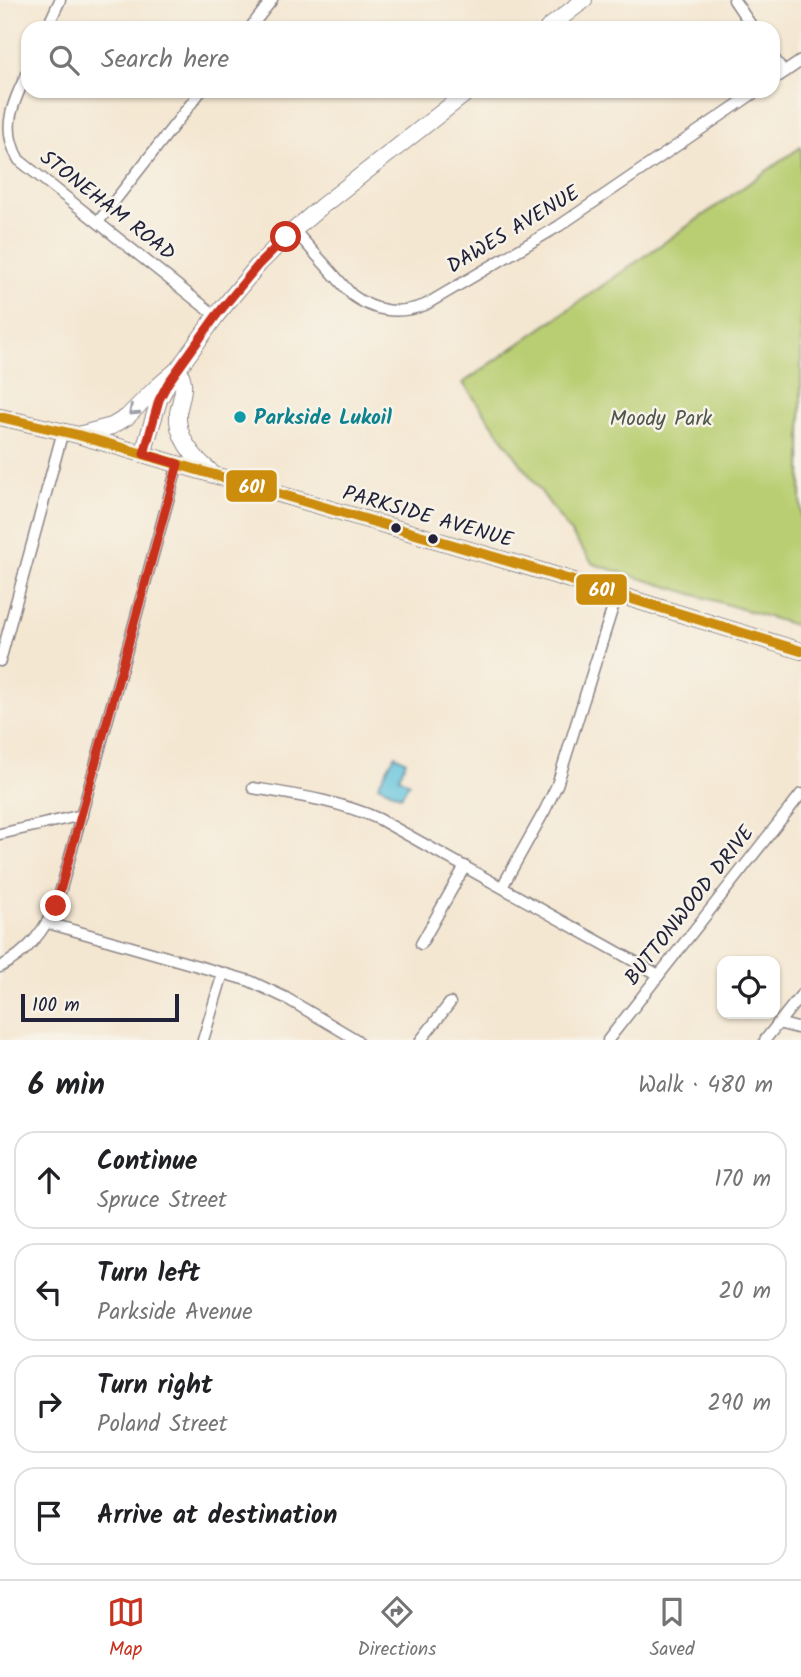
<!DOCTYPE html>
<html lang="en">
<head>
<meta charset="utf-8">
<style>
	:root { --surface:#fff; --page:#f2f2f2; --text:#202124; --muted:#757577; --line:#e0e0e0; --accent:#c8321e }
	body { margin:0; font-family:Kalam,sans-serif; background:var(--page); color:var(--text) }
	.controls { position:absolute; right:21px; bottom:21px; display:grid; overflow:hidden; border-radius:14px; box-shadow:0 2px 5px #0004 }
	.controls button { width:63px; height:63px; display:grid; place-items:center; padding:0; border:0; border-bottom:2px solid var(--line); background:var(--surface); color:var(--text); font:35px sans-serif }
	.scale { position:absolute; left:21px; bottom:18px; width:158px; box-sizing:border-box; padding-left:7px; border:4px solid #22223b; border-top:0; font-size:19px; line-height:24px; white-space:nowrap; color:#22223b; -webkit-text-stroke:5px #f7f3e8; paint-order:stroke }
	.stop { position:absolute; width:21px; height:21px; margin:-16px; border:5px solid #c8321e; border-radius:50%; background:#fff }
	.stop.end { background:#c8321e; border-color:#fff; box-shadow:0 2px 7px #0008 }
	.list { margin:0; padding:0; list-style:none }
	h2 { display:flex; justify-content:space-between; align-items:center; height:91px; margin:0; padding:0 28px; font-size:30px }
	h2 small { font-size:23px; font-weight:400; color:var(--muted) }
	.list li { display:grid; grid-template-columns:46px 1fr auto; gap:21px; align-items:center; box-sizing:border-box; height:98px; margin:0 14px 14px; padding:0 14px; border:2px solid var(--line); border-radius:21px }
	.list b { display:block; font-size:26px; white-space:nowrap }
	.list p { margin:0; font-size:23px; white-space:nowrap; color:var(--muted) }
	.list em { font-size:23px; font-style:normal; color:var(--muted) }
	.icon { flex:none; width:38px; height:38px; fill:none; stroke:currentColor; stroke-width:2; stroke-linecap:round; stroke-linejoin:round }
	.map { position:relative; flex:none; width:801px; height:1040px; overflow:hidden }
	.search { position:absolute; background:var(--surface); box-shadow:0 2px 5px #0004; left:21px; right:21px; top:21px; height:77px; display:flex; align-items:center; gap:18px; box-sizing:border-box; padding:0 24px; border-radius:21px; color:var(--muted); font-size:26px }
	.sheet { height:539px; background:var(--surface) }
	nav { display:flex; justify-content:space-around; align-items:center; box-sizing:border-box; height:98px; border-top:2px solid var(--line); background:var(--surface); font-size:19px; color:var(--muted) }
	nav a { display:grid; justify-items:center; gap:4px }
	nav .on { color:var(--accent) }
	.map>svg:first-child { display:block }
</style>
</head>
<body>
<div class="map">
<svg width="801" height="1040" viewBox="0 0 801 1040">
	<rect width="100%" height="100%" fill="#f7f3e8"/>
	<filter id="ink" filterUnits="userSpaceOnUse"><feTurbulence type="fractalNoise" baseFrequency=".0143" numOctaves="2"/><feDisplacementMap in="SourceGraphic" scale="14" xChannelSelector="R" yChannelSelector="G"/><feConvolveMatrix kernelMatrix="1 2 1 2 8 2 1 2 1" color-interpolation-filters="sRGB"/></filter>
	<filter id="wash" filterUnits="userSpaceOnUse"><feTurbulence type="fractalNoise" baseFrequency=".00686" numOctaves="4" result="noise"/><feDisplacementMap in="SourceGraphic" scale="28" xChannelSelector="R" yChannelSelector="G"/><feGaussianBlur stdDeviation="1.57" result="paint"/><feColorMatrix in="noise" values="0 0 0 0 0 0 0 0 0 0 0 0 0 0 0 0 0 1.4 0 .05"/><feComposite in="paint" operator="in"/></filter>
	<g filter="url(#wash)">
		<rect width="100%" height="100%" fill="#f4e7d2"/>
		<path fill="#b9ce72" stroke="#6e7856" stroke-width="2" d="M801,147V627L593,564L463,383Z"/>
		<path fill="#5fc2dd" stroke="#40728c" stroke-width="2" d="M395,755L406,761L399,777L409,783L401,796L378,785Z"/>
	</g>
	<g filter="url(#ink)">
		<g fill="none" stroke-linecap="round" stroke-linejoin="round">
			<defs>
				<g id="street">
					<path d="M734,0L753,28"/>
					<path d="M47,28L60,0"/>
					<path d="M250,28L272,0"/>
					<path d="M773,57L784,72"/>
					<path d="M28,71C13,103 0,128 19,160L216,316"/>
					<path d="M773,80L801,61"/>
					<path d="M98,222L201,91"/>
					<path d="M294,230L352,295C375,312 398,315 425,305L559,226L757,91"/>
					<path d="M0,661L63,431"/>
					<path d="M253,788C296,795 339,801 379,819L659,975"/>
					<path d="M0,834L82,815"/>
					<path d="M502,887L545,810L557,785L617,594"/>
					<path d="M48,923L250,981L286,998L357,1040"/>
					<path d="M421,944L465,866"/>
					<path d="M0,967C29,952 46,929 58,900L178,464"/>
					<path d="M778,1023L801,1029"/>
					<path d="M203,1040L223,973"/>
					<path d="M421,1040L450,1003"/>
					<path d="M608,1040L801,794"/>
					<path d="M765,1040L801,995"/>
				</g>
				<g id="secondary">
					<path d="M548,28L584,0"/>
					<path d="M0,417L78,435L528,567L801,651"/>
					<path d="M82,434L112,426L127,417L157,387L178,369C188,385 181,396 178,413C176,436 193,457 210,471"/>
					<path d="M143,454L159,400L168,383L216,316L259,264L286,237L322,206L469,91"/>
				</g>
			</defs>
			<use href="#street" stroke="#8b8486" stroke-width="13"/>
			<use href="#secondary" stroke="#8b8486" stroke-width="18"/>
			<use href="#street" stroke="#fff" stroke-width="10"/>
			<use href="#secondary" stroke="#fff" stroke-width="16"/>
			<defs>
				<path id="bus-1" d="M0,417L78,435L528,567L801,651"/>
			</defs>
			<use href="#bus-1" stroke="#f7f3e8" stroke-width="16"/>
			<use href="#bus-1" stroke="#cc8c0c" stroke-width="10"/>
		</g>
		<defs><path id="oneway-chevron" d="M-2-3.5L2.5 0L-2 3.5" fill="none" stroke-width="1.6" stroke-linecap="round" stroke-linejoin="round" transform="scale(1.75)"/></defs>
		<use stroke="#9c9ca7" href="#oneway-chevron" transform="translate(133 411) rotate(137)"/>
	</g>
	<g fill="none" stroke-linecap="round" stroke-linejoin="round" filter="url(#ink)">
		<path stroke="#c8321e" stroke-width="9" d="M56,906L178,464L144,454L159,400L168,383L216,316L259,264L286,237"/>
	</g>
	<circle fill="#0f9aa8" stroke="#f7f3e8" stroke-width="2.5" cx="240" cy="417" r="7"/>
	<g fill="#22223b" stroke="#f7f3e8" stroke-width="2.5">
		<circle cx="396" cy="528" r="6"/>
		<circle cx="433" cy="539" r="6"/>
	</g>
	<g text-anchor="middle" stroke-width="5" stroke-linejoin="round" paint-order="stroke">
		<g font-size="21" fill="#22223b" stroke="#f7f3e8">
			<text transform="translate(108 205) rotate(38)" y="7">STONEHAM ROAD</text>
			<text transform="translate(513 229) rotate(-31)" y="7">DAWES AVENUE</text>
			<text transform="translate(428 516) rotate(16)" y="7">PARKSIDE AVENUE</text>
			<text transform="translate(689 905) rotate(-52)" y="7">BUTTONWOOD DRIVE</text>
		</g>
		<g font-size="21" font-weight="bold" fill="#0d838f" stroke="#f7f3e8" text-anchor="start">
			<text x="254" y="424">Parkside Lukoil</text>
		</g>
		<g font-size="21" fill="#4f564c" stroke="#f7f3e8">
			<text x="661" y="425">Moody Park</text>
		</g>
	</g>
	<g stroke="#f7f3e8" stroke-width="2.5">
		<rect x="225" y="469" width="53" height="34" rx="7" fill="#cc8c0c"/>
		<rect x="575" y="573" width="53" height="33" rx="7" fill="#cc8c0c"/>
	</g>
	<g font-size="19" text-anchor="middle" font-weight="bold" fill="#fff">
		<text x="252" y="493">601</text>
		<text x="602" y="596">601</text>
	</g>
</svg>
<div class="controls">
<button><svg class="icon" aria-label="locate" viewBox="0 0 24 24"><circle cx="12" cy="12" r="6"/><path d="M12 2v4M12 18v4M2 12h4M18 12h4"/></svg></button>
</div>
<div class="scale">100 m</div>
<div class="stop" style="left:286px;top:237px"></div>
<div class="stop end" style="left:56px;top:906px"></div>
<div class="search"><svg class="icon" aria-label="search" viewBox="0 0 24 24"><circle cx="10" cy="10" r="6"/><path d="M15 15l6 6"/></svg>Search here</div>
</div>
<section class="sheet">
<h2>6 min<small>Walk · 480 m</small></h2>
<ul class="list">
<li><svg class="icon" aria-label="ahead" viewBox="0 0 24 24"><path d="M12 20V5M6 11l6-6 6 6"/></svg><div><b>Continue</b><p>Spruce Street</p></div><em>170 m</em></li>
<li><svg class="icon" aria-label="left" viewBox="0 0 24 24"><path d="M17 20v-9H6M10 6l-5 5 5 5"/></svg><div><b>Turn left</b><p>Parkside Avenue</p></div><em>20 m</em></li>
<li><svg class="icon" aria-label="right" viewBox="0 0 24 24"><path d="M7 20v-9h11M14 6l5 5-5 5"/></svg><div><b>Turn right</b><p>Poland Street</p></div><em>290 m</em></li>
<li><svg class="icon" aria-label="arrive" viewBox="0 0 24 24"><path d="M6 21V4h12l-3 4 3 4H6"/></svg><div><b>Arrive at destination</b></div></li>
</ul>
</section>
<nav>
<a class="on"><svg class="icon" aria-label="map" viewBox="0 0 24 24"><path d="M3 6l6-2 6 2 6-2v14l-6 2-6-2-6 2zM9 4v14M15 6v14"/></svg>Map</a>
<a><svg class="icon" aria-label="directions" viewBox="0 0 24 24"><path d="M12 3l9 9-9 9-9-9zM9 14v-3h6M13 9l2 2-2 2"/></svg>Directions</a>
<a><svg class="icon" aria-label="saved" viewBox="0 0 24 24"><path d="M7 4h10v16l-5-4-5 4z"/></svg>Saved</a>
</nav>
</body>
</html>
